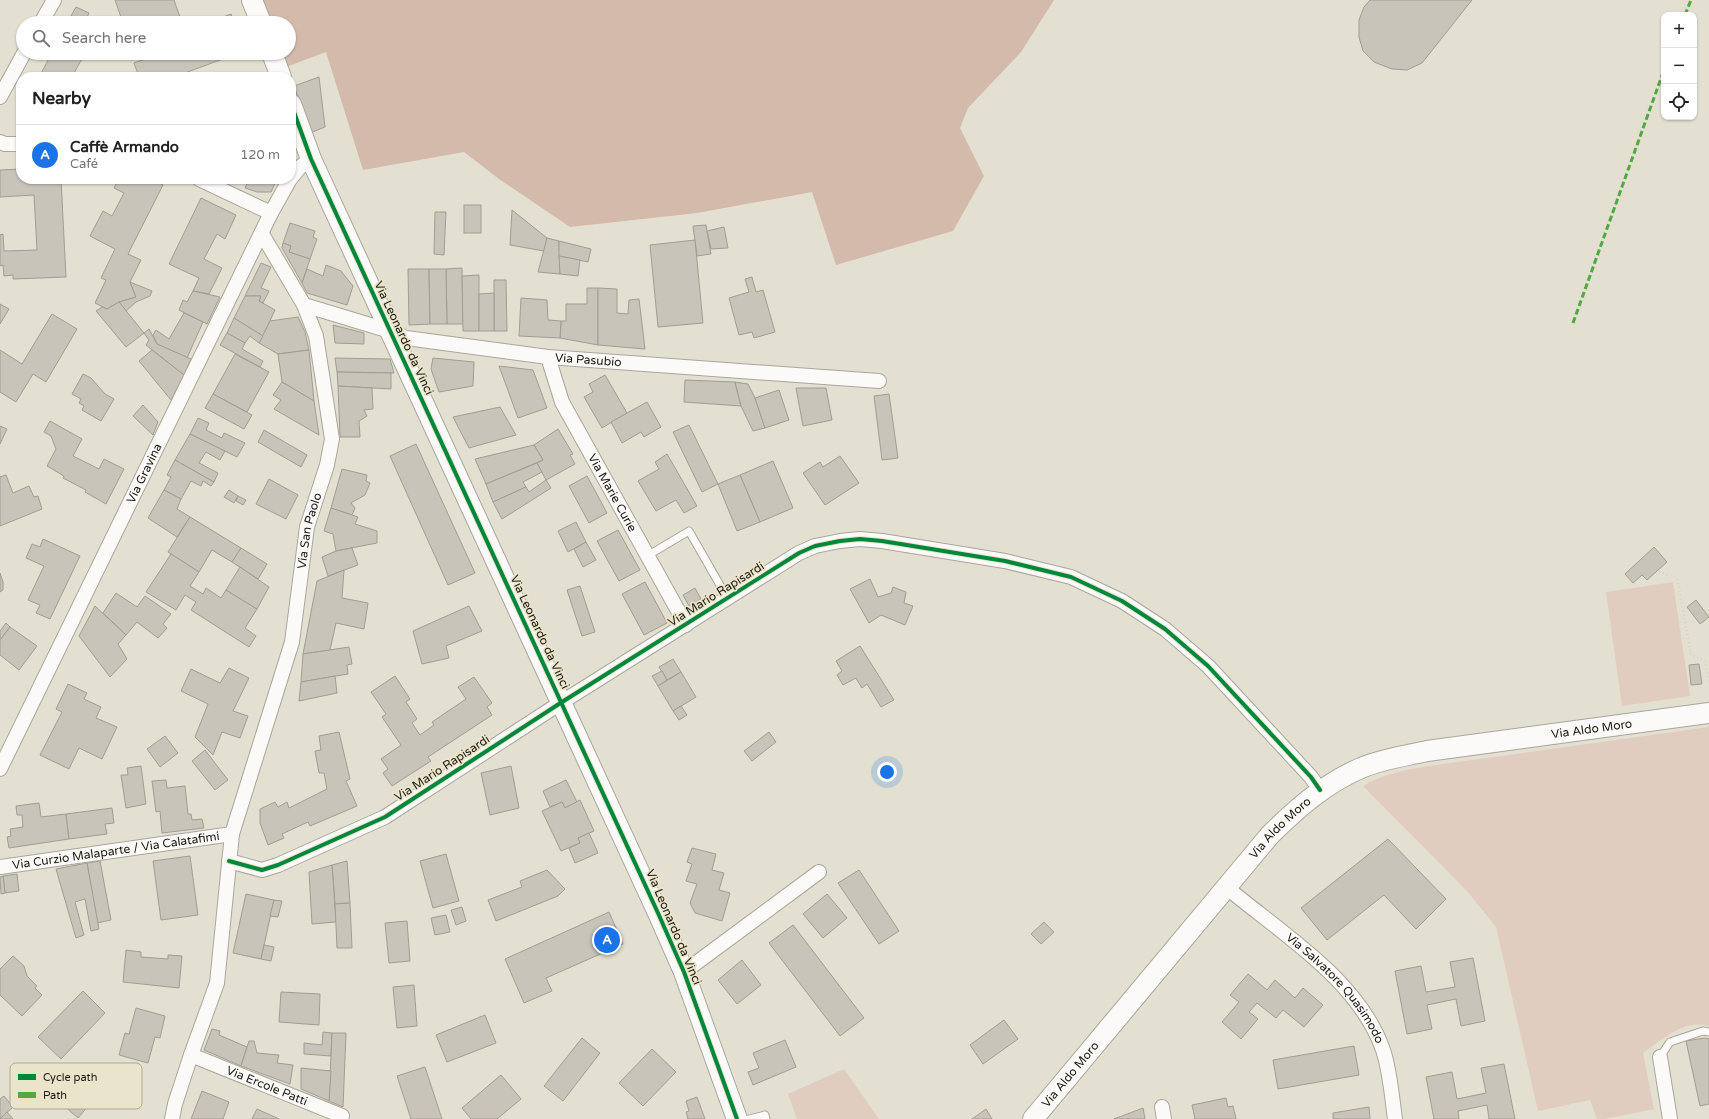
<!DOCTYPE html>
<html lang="en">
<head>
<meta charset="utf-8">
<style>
	:root { --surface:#fff; --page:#f2f2f2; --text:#202124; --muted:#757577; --line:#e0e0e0; --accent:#1a73e8 }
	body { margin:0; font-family:"Varela Round",sans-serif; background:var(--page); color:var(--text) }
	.controls { position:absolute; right:12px; top:12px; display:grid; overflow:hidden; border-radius:8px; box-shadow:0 1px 3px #0004 }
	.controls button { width:36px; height:36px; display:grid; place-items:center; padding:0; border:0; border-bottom:1px solid var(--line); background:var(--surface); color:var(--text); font:20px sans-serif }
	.you { position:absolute; left:887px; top:772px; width:14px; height:14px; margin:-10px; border:3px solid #fff; border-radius:50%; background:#1a73e8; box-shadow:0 0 0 6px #1a73e833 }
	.badge { display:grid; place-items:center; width:26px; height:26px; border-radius:50%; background:var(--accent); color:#fff; font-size:13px; font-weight:700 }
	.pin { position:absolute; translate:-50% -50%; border:2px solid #fff; box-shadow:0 1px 4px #0006 }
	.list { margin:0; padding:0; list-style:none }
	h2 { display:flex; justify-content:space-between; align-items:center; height:52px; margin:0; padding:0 16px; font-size:17px }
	h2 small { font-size:13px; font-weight:400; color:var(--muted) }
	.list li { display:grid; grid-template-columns:26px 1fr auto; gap:12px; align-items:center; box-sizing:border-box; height:60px; padding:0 16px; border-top:1px solid var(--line) }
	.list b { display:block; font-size:15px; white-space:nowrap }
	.list p { margin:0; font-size:13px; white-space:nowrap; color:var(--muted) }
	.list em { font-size:13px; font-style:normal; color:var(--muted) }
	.icon { flex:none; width:22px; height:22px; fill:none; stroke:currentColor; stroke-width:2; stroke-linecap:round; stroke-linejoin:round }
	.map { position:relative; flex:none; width:1709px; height:1119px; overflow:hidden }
	.search { position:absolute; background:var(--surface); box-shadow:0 1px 3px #0004; left:16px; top:16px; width:280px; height:44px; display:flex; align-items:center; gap:10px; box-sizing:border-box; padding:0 14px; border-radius:22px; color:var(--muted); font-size:15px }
	.panel { position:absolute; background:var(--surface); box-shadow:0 1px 3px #0004; left:16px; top:72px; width:280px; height:112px; border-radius:16px }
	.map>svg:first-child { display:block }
</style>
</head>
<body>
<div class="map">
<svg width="1709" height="1119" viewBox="0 0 1709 1119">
	<rect width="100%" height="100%" fill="#e3e0d1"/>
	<g fill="#e1cdbf">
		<path d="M1673,582L1690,696L1622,706L1606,592Z"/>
		<path d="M1709,727V1026C1684,1019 1662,1040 1643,1053L1654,1109L1605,1119H1597L1590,1100L1538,1111L1496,927L1467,891L1363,786C1381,775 1401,771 1422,767Z"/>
		<path d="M844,1069L879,1119H797L788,1094Z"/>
	</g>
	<path fill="#d3baaa" d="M262,0H1054L1021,52L968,108L960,128L984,176L953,231L836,265L812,192L697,213L570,227L499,179L464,152L363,170L326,52L286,67L281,53H289V23H270Z"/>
	<g fill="#c9c4ba" stroke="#a29d93">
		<path d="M115,0H174L180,17L161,23H123Z"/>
		<path d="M1370,0H1472L1422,63L1407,70L1392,69L1374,62L1363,51L1359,37V20L1364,7Z"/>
		<path d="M76,7L89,13L86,20L91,23H67Z"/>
		<path d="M231,14L234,23H207Z"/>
		<path d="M52,53H85L72,77H39Z"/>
		<path d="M160,53H239L174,77H139L134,63Z"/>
		<path d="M319,77L325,127L310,133L294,86Z"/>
		<path d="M21,169V179H61L66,277L13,279V275L4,276L3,265L0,266V235L3,234L4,251L37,250L34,195L0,197V170Z"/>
		<path d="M119,179H152L163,185L128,254L141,260L130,282L136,297L119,302L107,309L95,303L106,280L101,278L115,249L90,236L103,211L112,216L124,193L114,188Z"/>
		<path d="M249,179H277L271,192H257L245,188Z"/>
		<path d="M201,198L236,215L225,239L217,234L204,259L222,268L209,294L193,291L199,278L169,264Z"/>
		<rect x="464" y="205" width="17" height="28"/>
		<path d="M512,210L547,238L544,251L510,245Z"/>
		<path d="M435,212H446L444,255L434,254Z"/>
		<path d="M290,223L315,231L313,237L317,239L310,259L289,252L291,246L283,243Z"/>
		<path d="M706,225L711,254L697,256L693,226Z"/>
		<path d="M724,227L728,248L711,249L707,231Z"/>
		<path d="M547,238L559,241L560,274L538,272Z"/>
		<path d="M695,240L703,323L658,327L650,245Z"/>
		<path d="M559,241L591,249L588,262L559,256Z"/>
		<path d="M283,243L291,246L289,252L310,259L302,283L282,248Z"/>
		<path d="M559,256L580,260L578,276L560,274Z"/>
		<path d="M261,263L271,267L261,288L269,291L263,303L259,301L261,296H245Z"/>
		<path d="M326,265L341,271L353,286L347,305L307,293L302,283L307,269L323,276Z"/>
		<path d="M462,268L463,324H447L446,269Z"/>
		<path d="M408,269H429L430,324L409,325Z"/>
		<path d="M429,269H446L447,324H430Z"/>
		<path d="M479,275V331H463L462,276Z"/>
		<path d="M752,277L756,292L763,290L775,332L754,338L752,332L739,335L729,298L749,292L745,279Z"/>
		<path d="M494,280H506L507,331H494Z"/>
		<path d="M130,282L152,291L150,296L136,302L126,311L119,302L136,297Z"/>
		<path d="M587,288H598V345L560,338L561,321H566V304H587Z"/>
		<path d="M598,288L617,289V313L628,314L629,300L639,299L645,349L598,345Z"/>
		<path d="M193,291L220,297L207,324L179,310L183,300L187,302Z"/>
		<path d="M494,293V331H479V294Z"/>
		<path d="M245,296H261L259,301L275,310L263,336L234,318Z"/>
		<path d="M521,298L547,300L548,320L561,321L560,338L519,336Z"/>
		<path d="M119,302L144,333L126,347L96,311L102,307L107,309Z"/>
		<path d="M0,304L9,309L0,324Z"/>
		<path d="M184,313L203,322L187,358L157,344L153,335L156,330L169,339Z"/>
		<path d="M52,314L77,329L46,382L33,374L16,402L0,392V350L22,364Z"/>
		<path d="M298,317L305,332L309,350L278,354L259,343L270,321Z"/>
		<path d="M234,318L263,336L259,343L250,336L245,343L227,333Z"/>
		<path d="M333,325L364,333V344L335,343Z"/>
		<path d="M149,329L157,344L191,359L184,375L146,345L149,340L144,333Z"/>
		<path d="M227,333L245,343L242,349L263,361L260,367L220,345Z"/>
		<path d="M152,350L184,375L171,400L139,361Z"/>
		<path d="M309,350L314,401L282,382L278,354Z"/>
		<path d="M235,354L269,372L247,412L213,394Z"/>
		<path d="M335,358L390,359L394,373L337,372Z"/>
		<path d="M433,358L474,362L473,386L439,392L431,369Z"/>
		<path d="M499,366L533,370L547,408L518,418Z"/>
		<path d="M337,372L391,373V389L338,386Z"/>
		<path d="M83,374L91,378L105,394L114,399L101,421L82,410L84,406L79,403L81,399L72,394Z"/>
		<path d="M605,375L627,413L602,428L584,397L593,392L589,384Z"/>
		<path d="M685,380L735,382L741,406L684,402Z"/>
		<path d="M282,382L314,401L319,435L274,409L281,400L273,395Z"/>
		<path d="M735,382L748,384L755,398L765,428L753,431L741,406Z"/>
		<path d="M338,386L372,388L373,409L364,410L367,416L359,421L360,437H340Z"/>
		<path d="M796,388H826L832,420L803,426Z"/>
		<path d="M779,390L789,420L765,428L755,398Z"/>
		<path d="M213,394L252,415L244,429L205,408Z"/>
		<path d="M889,394L898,458L882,460L874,396Z"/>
		<path d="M647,402L661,427L644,437L641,432L622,443L611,422Z"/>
		<path d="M143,405L158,422L153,435L133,416Z"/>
		<path d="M500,407L516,435L469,448L453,417Z"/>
		<path d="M198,418L209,423L206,430L222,438L224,433L245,443L237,457L190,434Z"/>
		<path d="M50,421L82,439L73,456L99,469L104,459L124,469L106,504L85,492L86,490L63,478L64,476L47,466L56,449L51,436L44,432Z"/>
		<path d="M689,425L718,484L702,492L673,432Z"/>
		<path d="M0,426L7,429L0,444Z"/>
		<path d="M558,429L573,454L570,455L575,464L546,480L537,463L543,460L534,445Z"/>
		<path d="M264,430L307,455L301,467L258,442Z"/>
		<path d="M190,434L225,451L220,460L206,452L199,463L218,473L214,482L175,460Z"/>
		<path d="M416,444L475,573L448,585L390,456Z"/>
		<path d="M534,445L543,460L486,484L475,459Z"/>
		<path d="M667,454L697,506L684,513L676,500L656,511L638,481L659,469L655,462Z"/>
		<path d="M840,456L859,483L825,505L803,473L820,462L823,467Z"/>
		<path d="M175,460L214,482L211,486L203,481L201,486L191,481L181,499L164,490L171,477L167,475Z"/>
		<path d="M773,461L793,508L760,522L740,475Z"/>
		<path d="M537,463L542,472L523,482L526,487L493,502L486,484Z"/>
		<path d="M342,469L367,475L366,481L370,483L365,495L351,503L355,508L352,515L331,508Z"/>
		<path d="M6,475L13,493L29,486L34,497L38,496L42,509L0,526V477Z"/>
		<path d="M740,475L760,522L737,531L718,484Z"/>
		<path d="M587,476L607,513L589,523L569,486Z"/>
		<path d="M269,479L298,495L286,519L256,504Z"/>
		<path d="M546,480L551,488L502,519L493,502L526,487L529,492Z"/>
		<path d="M164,490L181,499L177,509L190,517L177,537L148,518Z"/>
		<path d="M229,490L238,496L234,503L224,497Z"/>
		<path d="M238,496L246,500L243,505L236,501Z"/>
		<path d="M331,508L358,517L355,524L377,531V543L336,551L333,534L324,531Z"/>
		<path d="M190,517L241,548L232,562L212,550L199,572L168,552Z"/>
		<path d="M576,522L586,542L568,552L558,531Z"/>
		<path d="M618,530L640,570L619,581L597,541Z"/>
		<path d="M43,539L80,556L50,619L36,613L40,605L28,600L44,566L26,558L32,544L40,547Z"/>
		<path d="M586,542L596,560L583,567L574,549Z"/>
		<path d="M1654,547L1667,562L1647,580L1642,575L1633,583L1625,574Z"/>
		<path d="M241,548L267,564L258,579L232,562Z"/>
		<path d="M352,548L358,565L328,576L322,557L336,551Z"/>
		<path d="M171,554L199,572L190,586L203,594L206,588L221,598L226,590L257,609L245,628L256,636L249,647L191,610L196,602L185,595L176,610L146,592Z"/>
		<path d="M240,567L269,587L257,609L226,590Z"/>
		<path d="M344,570L342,598L368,603L364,629L336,623L330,650L303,654L317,581Z"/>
		<path d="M0,573L3,582V590L0,592Z"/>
		<path d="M870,579L878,597L891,593L893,587L906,592L904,603L913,606L905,625L881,615L869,623L850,589Z"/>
		<path d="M645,582L667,623L644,635L622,594Z"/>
		<path d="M580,586L595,632L582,636L567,590Z"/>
		<path d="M695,588L701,599L689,606L683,595Z"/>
		<path d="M116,593L137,607L145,596L171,614L163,624L167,628L158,638L137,622L126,635L103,613Z"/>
		<path d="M1696,600L1709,617L1700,624L1687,607Z"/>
		<path d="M95,606L126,635L118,644L127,659L110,677L79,636Z"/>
		<path d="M469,606L482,631L446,646L449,658L422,664L413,631Z"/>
		<path d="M6,623L10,627L0,640V631Z"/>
		<path d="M10,627L37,646L19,670L0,655V640Z"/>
		<path d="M860,646L894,700L881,707L867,684L862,688L856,678L843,685L837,675L842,671L836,661Z"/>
		<path d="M349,647L352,664L347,665L348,674L301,682L303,654Z"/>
		<path d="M673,659L681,672L667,680L659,667Z"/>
		<path d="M1699,664L1702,684L1691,685L1689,665Z"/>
		<path d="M229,668L249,678L233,711L248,716L240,738L222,732L213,755L195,737L208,704L181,691L191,669L220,683Z"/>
		<path d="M662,671L667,680L658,686L652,676Z"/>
		<path d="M681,672L696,697L673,711L658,686Z"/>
		<path d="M335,676L337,693L299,701L301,682Z"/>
		<path d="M395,676L410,699L406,702L417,719L412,723L420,735L434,725L432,722L466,699L458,687L474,677L492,703L487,707L492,715L428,757L431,761L392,786L383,773L388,769L381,759L401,745L382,717L386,714L371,692Z"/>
		<path d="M68,684L87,693L84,699L101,707L96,718L117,727L102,759L79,748L69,769L40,755L62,712L56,709Z"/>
		<path d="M681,706L687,715L679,720L673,711Z"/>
		<path d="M339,732L350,779L346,781L357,806L310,826L308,822L282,834L284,838L268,845L260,823V809L275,802L278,807L287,802L289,808L327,789L324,773H319L315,751L321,750L319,736Z"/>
		<path d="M769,732L776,742L752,761L744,751Z"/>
		<path d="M165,736L178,753L160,767L147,749Z"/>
		<path d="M205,750L228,780L215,790L192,761Z"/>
		<path d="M141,766L146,804L126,808L121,775H128L127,768Z"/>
		<path d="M511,766L519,808L490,815L481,773Z"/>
		<path d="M166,780L167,788L185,786L188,814H191L192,820L202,819L204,828L162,833L160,811L156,812L152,781Z"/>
		<path d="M566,780L577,802L565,808L562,802L550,807L543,791Z"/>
		<path d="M580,800L594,831L578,838L580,843L561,851L542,811L562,802L565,808Z"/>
		<path d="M39,803L41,817L66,814L69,839L9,848L7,837L11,836L10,829L23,827L22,815H17L16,806Z"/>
		<path d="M112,808L114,823L105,824L107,834L69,839L66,814Z"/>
		<path d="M589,833L598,853L575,863L569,848L580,843L578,838Z"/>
		<path d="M1388,839L1446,899L1416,929L1384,895L1327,940L1301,908Z"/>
		<path d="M692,848L716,854L712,870L724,873L719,890L730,893L722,921L695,913L690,903L697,884L686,881L692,864L687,862Z"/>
		<path d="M446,854L459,901L433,908L420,861Z"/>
		<path d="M190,856L198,915L161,920L153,861Z"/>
		<path d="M100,861L111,920L97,923L87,863Z"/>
		<path d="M347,861L350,903L335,904L332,865Z"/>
		<path d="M87,863L99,929L91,931L85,899L75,902L84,935L76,938L56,869Z"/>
		<path d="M332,865L336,922L312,924L309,872Z"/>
		<path d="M547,870L565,889L558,896L496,921L488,900L522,887L520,881Z"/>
		<path d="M859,870L899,931L879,944L838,883Z"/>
		<path d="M17,874L19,891L5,893L3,876Z"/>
		<path d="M3,876L5,893L1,894L0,877Z"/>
		<path d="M246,894L274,900L261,959L233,953Z"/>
		<path d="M827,894L847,918L823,938L803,914Z"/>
		<path d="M274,900L282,901L278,917L270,916Z"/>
		<path d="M350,903L352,948H337L335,904Z"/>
		<path d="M462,907L466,921L456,925L451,910Z"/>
		<path d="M609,912L623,944L546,978L552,991L524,1003L505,959Z"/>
		<path d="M446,915L450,932L435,935L431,918Z"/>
		<path d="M407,921L410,961L389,963L385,923Z"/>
		<path d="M1044,922L1054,932L1041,944L1031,934Z"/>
		<path d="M793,925L864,1018L840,1036L769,943Z"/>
		<path d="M264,945L274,947L271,961L261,959Z"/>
		<path d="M126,950L141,952V957L168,959V955L182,956L179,988L123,982Z"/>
		<path d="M13,956L24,966L27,976L37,986L35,988L42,995L22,1016L0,995V969Z"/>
		<path d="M1473,958L1485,1021L1461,1026L1456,999L1427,1005L1432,1029L1407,1034L1395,971L1421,966L1426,992L1455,987L1450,962Z"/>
		<path d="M742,960L761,985L737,1004L718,980Z"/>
		<path d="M1248,974L1267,990L1275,980L1295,998L1303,988L1323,1005L1304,1027L1283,1010L1276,1018L1257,1003L1249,1012L1258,1019L1241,1039L1222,1022L1239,1002L1230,995Z"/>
		<path d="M414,985L417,1026L397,1028L393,987Z"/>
		<path d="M83,991L105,1013L61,1059L38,1037Z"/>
		<path d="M281,992L320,994L319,1025L279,1022Z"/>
		<path d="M136,1008L165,1016L160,1038L155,1037L148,1063L119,1055L125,1033L129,1034Z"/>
		<path d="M485,1015L496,1043L447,1062L436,1035Z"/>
		<path d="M1004,1020L1018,1039L983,1064L970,1045Z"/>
		<path d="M212,1029L220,1031L219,1035L247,1047L241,1066L204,1050Z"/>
		<path d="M323,1032L332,1033L331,1056L304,1054V1043L322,1045Z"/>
		<path d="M332,1033H346L343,1107L329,1101Z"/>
		<path d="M582,1038L600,1053L563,1101L544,1086Z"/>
		<path d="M1705,1038L1709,1039V1104L1700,1106L1686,1041Z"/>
		<path d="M785,1040L796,1067L753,1085L748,1072L759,1068L753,1053Z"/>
		<path d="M249,1041H254L257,1053L279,1055L277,1063L293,1065L290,1084L241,1066Z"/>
		<path d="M1354,1046L1359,1075L1278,1089L1273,1060Z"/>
		<path d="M652,1049L676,1072L643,1106L619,1083Z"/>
		<path d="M90,1064L113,1084L99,1101L95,1098L78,1118L56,1099L71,1081L74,1083Z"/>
		<path d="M1504,1064L1515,1119H1489L1487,1105L1458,1111L1459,1119H1434L1426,1077L1452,1072L1457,1099L1486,1093L1481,1068Z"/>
		<path d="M425,1067L442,1119H411L397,1076Z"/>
		<path d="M301,1068L331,1071L329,1101L301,1089Z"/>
		<path d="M501,1075L521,1099L497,1119H471L462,1108Z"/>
		<path d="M202,1091L229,1102L223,1119H191Z"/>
		<path d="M4,1096L13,1107L0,1119V1099Z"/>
		<path d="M697,1097L705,1119H688L686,1112L689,1111L686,1101Z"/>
		<path d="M1226,1098L1228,1107L1233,1106L1236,1119H1195L1192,1105Z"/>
		<path d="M1369,1107L1370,1119H1333V1113Z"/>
		<path d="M1143,1108L1145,1119H1114Z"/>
		<path d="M257,1109L279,1119H252Z"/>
		<path d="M986,1109L992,1119H972Z"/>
		<path d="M7,1112L13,1119H0Z"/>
	</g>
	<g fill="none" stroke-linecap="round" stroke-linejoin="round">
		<defs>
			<g id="lane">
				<path d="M647,556L689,531L728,599"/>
				<path d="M1660,1057L1670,1042L1703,1031L1709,1032"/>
				<path d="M749,1119L765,1115L766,1119"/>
			</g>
			<g id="street">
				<path d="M41,23L54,0"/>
				<path d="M0,97L24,53"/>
				<path d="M0,142L5,144H21"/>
				<path d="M291,178L300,167L311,159"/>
				<path d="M199,179L271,213"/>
				<path id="s1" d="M304,305L390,331L406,338L548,357L879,381"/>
				<path id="s2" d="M548,357L562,402L686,625"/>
				<path id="s3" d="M0,769L271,213L290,179"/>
				<path d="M229,861L262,870L278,865L385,817L562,702L799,553L815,546L840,541L860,539L882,541L1005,561L1071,577L1122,601L1165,629L1208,666L1311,777L1320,790"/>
				<path id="s4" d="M0,867L232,834"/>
				<path id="s5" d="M1226,887C1281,933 1359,980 1383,1050C1390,1070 1392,1098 1395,1119"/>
				<path d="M684,972L819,872"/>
				<path id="s6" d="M191,1055L342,1116"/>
				<path d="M1660,1057L1670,1119"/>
				<path d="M1162,1107L1164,1119"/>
				<path id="s7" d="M172,1119L175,1104L191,1055L217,983L232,834L292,642L307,527L327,465L332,439L316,336L304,305L262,234"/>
			</g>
			<g id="secondary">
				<path d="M252,0L261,23"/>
				<path d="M272,53L281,77"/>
				<path d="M291,104L311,159L658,913L684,972L737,1119"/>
				<path id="s8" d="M1033,1119L1270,835C1297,808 1326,783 1361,768C1382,759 1405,756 1427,751L1709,713"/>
			</g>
		</defs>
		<use href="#lane" stroke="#a9a79b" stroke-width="9"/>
		<use href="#street" stroke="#a9a79b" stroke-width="16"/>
		<use href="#secondary" stroke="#a9a79b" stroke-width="22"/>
		<path stroke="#d4d2ce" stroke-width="2.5" stroke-dasharray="1 3" stroke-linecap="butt" d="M1659,572L1677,578L1691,655L1705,661L1709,682"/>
		<use href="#lane" stroke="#fbfaf8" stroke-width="7"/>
		<use href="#street" stroke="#fbfaf8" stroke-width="14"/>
		<use href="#secondary" stroke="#fbfaf8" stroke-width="20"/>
		<g stroke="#52a941" stroke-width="3" stroke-dasharray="6 3" stroke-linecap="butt">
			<path d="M1685,15L1691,0"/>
			<path d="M1573,323L1664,70"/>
		</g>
		<defs>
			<g id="cycleway">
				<path d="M291,104L311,159L658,913L684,972L737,1119"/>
				<path d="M229,861L262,870L278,865L385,817L562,702L799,553L815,546L840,541L860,539L882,541L1005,561L1071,577L1122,601L1165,629L1208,666L1311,777L1320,790"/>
			</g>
		</defs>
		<use href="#cycleway" stroke="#eae5ca" stroke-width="6"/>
		<use href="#cycleway" stroke="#00873e" stroke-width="4"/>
	</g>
	<g text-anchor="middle" stroke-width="3.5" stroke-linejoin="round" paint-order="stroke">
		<g font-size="12" fill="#1a190f" stroke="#eae5ca">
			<text transform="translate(404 338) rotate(65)" y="4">Via Leonardo da Vinci</text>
			<text dy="4" stroke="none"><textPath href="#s1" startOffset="291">Via Pasubio</textPath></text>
			<text dy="4" stroke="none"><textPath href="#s3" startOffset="329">Via Gravina</textPath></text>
			<text dy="4" stroke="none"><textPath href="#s2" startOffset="151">Via Marie Curie</textPath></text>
			<text dy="4" stroke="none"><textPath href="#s7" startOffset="607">Via San Paolo</textPath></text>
			<text transform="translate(716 594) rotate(-32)" y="4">Via Mario Rapisardi</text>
			<text transform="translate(540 632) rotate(65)" y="4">Via Leonardo da Vinci</text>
			<text dy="4" stroke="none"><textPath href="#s8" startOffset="718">Via Aldo Moro</textPath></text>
			<text transform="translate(442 768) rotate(-33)" y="4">Via Mario Rapisardi</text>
			<text dy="4" stroke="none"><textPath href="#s8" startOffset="382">Via Aldo Moro</textPath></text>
			<text dy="4" stroke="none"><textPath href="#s4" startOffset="117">Via Curzio Malaparte / Via Calatafimi</textPath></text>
			<text transform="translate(674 927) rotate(67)" y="4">Via Leonardo da Vinci</text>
			<text dy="4" stroke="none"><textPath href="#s5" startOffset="150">Via Salvatore Quasimodo</textPath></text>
			<text dy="4" stroke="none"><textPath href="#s8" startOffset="58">Via Aldo Moro</textPath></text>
			<text dy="4" stroke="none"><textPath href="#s6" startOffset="82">Via Ercole Patti</textPath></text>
		</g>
	</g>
	<rect x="10" y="1063" width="132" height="46" rx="6" fill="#eae5ca" stroke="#aca892" stroke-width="1"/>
	<rect x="18" y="1074" width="18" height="6" fill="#00873e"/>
	<rect x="18" y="1092" width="18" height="6" fill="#52a941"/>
	<g font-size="11" fill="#1a190f">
		<text x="43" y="1081">Cycle path</text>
		<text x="43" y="1099">Path</text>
	</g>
</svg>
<div class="controls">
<button>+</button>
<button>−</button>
<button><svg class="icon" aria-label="locate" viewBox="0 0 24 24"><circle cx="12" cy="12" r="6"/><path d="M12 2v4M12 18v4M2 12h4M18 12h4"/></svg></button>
</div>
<div class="you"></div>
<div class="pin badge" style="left:607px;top:940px">A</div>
<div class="search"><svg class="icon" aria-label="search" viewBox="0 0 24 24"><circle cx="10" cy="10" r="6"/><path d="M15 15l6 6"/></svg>Search here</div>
<section class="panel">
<h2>Nearby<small></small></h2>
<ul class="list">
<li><span class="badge">A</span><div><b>Caffè Armando</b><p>Café</p></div><em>120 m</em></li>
</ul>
</section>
</div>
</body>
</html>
